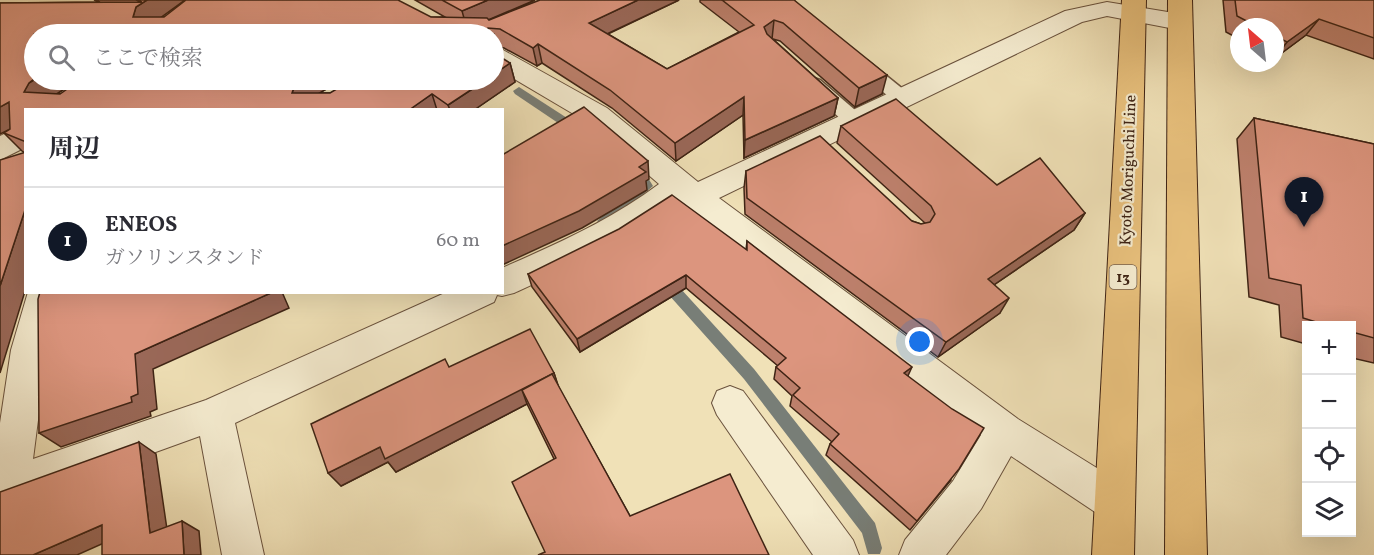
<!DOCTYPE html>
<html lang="ja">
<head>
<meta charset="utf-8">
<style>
	:root { --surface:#fff; --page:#f7f7f7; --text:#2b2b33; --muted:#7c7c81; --line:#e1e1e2; --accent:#111827 }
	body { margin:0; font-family:Vollkorn,"Noto Serif JP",serif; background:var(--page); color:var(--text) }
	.controls { position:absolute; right:18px; bottom:18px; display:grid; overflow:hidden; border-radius:0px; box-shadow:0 6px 24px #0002 }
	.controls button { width:54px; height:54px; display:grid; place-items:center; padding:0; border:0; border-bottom:2px solid var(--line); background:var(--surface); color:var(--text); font:30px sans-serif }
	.compass { position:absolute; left:1230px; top:18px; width:54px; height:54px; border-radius:50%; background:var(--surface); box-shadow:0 6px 24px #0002; rotate:332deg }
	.you { position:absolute; left:920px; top:342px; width:21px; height:21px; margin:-15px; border:4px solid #fff; border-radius:50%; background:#1a73e8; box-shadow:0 0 0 9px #1a73e833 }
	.badge { display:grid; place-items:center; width:39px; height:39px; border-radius:50%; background:var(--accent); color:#fff; font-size:20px; font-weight:700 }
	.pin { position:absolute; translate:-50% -50px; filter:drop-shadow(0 2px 3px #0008) }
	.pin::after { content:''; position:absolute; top:32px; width:21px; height:18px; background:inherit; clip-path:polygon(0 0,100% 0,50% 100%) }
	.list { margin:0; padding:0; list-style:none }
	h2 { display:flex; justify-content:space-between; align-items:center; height:78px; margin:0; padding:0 24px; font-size:26px }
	h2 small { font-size:20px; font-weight:400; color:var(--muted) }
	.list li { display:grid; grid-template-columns:39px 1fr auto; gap:18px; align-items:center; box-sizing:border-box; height:108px; padding:0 24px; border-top:2px solid var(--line) }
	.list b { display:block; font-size:22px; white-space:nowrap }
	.list p { margin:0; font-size:20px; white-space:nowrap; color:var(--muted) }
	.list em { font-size:20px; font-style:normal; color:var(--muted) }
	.icon { flex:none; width:33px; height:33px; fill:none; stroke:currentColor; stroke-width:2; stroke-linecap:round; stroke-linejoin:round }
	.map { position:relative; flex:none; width:1374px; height:555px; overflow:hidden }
	.search { position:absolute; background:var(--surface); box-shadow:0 6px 24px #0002; left:24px; top:24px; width:480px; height:66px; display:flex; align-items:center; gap:15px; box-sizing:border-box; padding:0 21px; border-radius:33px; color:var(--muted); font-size:22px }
	.panel { position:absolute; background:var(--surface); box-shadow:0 6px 24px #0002; left:24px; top:108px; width:480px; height:186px; border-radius:0px }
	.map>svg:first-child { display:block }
</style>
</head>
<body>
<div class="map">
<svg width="1374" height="555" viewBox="0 0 1374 555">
	<rect width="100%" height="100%" fill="#f0e1b7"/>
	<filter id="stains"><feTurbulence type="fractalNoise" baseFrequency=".00333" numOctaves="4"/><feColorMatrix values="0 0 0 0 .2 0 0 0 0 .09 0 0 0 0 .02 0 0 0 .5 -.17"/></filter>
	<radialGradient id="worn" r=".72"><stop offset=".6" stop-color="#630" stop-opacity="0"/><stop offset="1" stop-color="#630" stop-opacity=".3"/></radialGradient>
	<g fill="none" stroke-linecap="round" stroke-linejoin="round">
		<g fill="#787e77" fill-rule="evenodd">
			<path d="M519,87L581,127L583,130L581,133H573L515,94L513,91Z"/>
			<path d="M638,167L642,168L653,186L612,221L616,226L615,229H605L597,221L640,185L632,171Z"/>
			<path d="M665,276L670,277L754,369L875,523L882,548L880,554H868L862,533L744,379L660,285L658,281L660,277Z"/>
		</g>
		<defs>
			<g id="lane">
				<path d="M862,59L868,61L909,94L911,98L909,102H895L856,69L853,65L856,61Z"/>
				<path d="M814,78L820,80L862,116L865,121L862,126H848L808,88L805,84Z"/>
			</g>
			<g id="street">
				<path d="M1107,2L1180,14L1189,17L1192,22L1189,27L1180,30L1107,16L1082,22L719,198L1018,419L1129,488L1135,502L1129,516L1115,522L1101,516L1011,456L981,509L946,555H899L905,540L953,481L981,435L680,201C626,242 575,265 514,293L502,296L497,295L494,302L235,423L264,555H222L200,436L23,500L14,509L0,514V423L11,350L28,292H62L47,350L33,459L206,400L447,292H502V268C559,243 609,221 659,184L587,122L494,67V48L503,50L607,108L698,182L1065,11Z"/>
				<path d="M26,123V147L0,160V136Z"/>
				<path d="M730,386L743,391L853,540L859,555H813L717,415L712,403L717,391Z"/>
			</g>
			<g id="primary">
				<path d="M1122,0H1146L1134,555H1092Z"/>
				<path d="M1168,0H1192L1207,555H1165Z"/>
			</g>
		</defs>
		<use href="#lane" stroke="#6a523d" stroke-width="3"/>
		<use href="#street" stroke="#6a523d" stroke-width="2"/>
		<use href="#primary" stroke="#3e2314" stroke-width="2"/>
		<use href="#lane" fill="#f5ecd0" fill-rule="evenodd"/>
		<use href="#street" fill="#f5ecd0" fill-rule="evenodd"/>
		<use href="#primary" fill="#e8c07c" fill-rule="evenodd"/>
	</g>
	<g fill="#bd806c" stroke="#3e2314" stroke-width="1.5">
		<path d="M94,0H185L161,17H445L415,0H535L489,20L540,0H679L608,34L667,69L739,32L700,2V0H794L882,94L855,107L780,41L773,39L838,98L834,116L744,158L743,115L676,161L612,108L542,63L537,66L504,48L494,46V34H34L78,80L57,94L342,80L319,93H330L510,63L515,82L474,110H26V288L25,153L22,151L4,133L10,128L0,134V3L100,2Z"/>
		<path d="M1223,0H1374V59L1306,35L1275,58V27H1239V39L1226,32Z"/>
		<path d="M1254,118L1374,144V363L1352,358V326H1306V344L1281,337L1279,305L1249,297L1237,139Z"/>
		<path d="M841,126L997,185L1085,213L1074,230L994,285L1000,313L938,357L745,214L744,188L746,171L912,221L921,224L925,223L837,143Z"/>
		<path d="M747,241L908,376L951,480L910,530L826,455L830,444L832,442L790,406L792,396L774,379L776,367L778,366L686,288L580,352L532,287L528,274L746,250Z"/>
		<path d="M449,367L554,373L558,386L630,516L545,552L554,459L527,404L396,472L388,462L341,486Z"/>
	</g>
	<g fill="#9a6858" stroke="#3e2314" stroke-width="1.5">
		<path d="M147,0H185L149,26L133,17L136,7Z"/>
		<path d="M488,0H535L467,29L462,11Z"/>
		<path d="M638,0H679L592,41L589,23Z"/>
		<path d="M1319,19L1306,35L1275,58L1287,42Z"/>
		<path d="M774,20L772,39L762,46L764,27Z"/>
		<path d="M538,44L542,63L537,66L533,48Z"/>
		<path d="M510,63L515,82L474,110H450L448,105L486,80H494V74Z"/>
		<path d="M887,75L882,94L855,107L859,88Z"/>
		<path d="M34,80H78L46,101L24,92L29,83Z"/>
		<path d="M301,80H342L306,101L292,93L296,82Z"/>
		<path d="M432,94L437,110H409Z"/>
		<path d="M744,97L743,115L676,161L675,143Z"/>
		<path d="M838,98L834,116L744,158L745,140Z"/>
		<path d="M9,102L26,121L0,134V107Z"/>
		<path d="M648,161L649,179L646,181L647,190L582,228L502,265V246Z"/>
		<path d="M26,207V288L0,373V286Z"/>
		<path d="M1085,213L1074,230L979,295L988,279Z"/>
		<path d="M686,275V288L580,352L577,339Z"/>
		<path d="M273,292H282L289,308L153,369L157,409L150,412L151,416L61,447L39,433L135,354Z"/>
		<path d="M1009,298L1000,313L938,357L946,342Z"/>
		<path d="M912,367L906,380L904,373Z"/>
		<path d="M554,373L559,388L522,390L527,404L396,472L388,462L341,486L328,473L380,447Z"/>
		<path d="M139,442L156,454L169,543L150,533Z"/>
		<path d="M182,521L199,531L201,555H184Z"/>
		<path d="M102,525L122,535L77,555H33Z"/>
	</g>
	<g fill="#dc957e" stroke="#3e2314" stroke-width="1.5">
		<path d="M136,0H147L136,7L133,17H164L186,0H398L431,17L487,18L489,20L540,0H638L589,23L667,69L754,25L722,0H794L887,75L859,88L783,23L774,20L764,27L767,34L838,98L745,140L744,97L675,143L610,90L538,44L533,48L500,29L488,28V34H34V79L29,83L24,92L60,94L80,80H301L296,82L292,93H330L352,80H486L448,105L432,94L409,110H26V142L4,133L10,129L9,102L0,107V3L142,2Z"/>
		<path d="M442,0H488L462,11Z"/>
		<path d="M1235,0H1374V38L1319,19L1287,42L1275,36V27H1258L1237,16Z"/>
		<path d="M494,53L510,63L494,74Z"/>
		<path d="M896,99L997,185L1040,158L1085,213L988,279L1009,298L946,342L747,198L746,171L820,136L912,221L921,224L930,222L935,214L931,206L841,126Z"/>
		<path d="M584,107L648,161L639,167L646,172L579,211L502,246V155Z"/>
		<path d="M1254,118L1374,144V338L1352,332V326H1329L1303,318L1301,285L1269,278Z"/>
		<path d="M26,152V207L0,286V160Z"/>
		<path d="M672,195L747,250V241L912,367L904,373L952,409L984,428L959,469L917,521L830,444L839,434L793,395L800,388L776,367L786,358L686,275L577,339L528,274L619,229Z"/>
		<path d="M40,292H273L135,354L138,394L131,397L132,402L39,433L38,299Z"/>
		<path d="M530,329L554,373L385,459L380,447L328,473L311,424L445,359L449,367Z"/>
		<path d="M552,374L630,516L730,474L769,555H538L545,552L512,482L556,458L522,390Z"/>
		<path d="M139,442L150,533L182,521L184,555H102V525L33,555H0V492Z"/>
	</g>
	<g text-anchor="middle" stroke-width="4.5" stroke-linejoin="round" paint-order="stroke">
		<rect fill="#f5ecd0" stroke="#755f4c" stroke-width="1.5" x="1109.5" y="265" width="27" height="24" rx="4.5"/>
		<g font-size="15" font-weight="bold" fill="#3e2314">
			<text x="1123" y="282">13</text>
		</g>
		<g font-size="16" fill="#3e2314" stroke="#f5ecd0">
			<text transform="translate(1127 170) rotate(-88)" y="6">Kyoto Moriguchi Line</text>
		</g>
	</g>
	<rect width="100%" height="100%" filter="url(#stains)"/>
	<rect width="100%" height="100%" fill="url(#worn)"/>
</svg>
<div class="controls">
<button>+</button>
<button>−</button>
<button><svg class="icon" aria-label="locate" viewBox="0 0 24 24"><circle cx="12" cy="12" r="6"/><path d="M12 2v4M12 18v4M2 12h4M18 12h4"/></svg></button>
<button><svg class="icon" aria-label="layers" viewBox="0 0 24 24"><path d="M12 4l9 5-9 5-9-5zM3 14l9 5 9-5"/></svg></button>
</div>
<svg class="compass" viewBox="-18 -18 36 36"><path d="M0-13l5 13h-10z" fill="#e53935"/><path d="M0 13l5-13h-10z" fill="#7c7c81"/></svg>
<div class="you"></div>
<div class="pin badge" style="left:1304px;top:227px">1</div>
<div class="search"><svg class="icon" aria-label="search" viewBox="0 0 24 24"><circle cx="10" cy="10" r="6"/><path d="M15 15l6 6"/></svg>ここで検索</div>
<section class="panel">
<h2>周辺<small></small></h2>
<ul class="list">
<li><span class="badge">1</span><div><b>ENEOS</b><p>ガソリンスタンド</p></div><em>60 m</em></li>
</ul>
</section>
</div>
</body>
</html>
